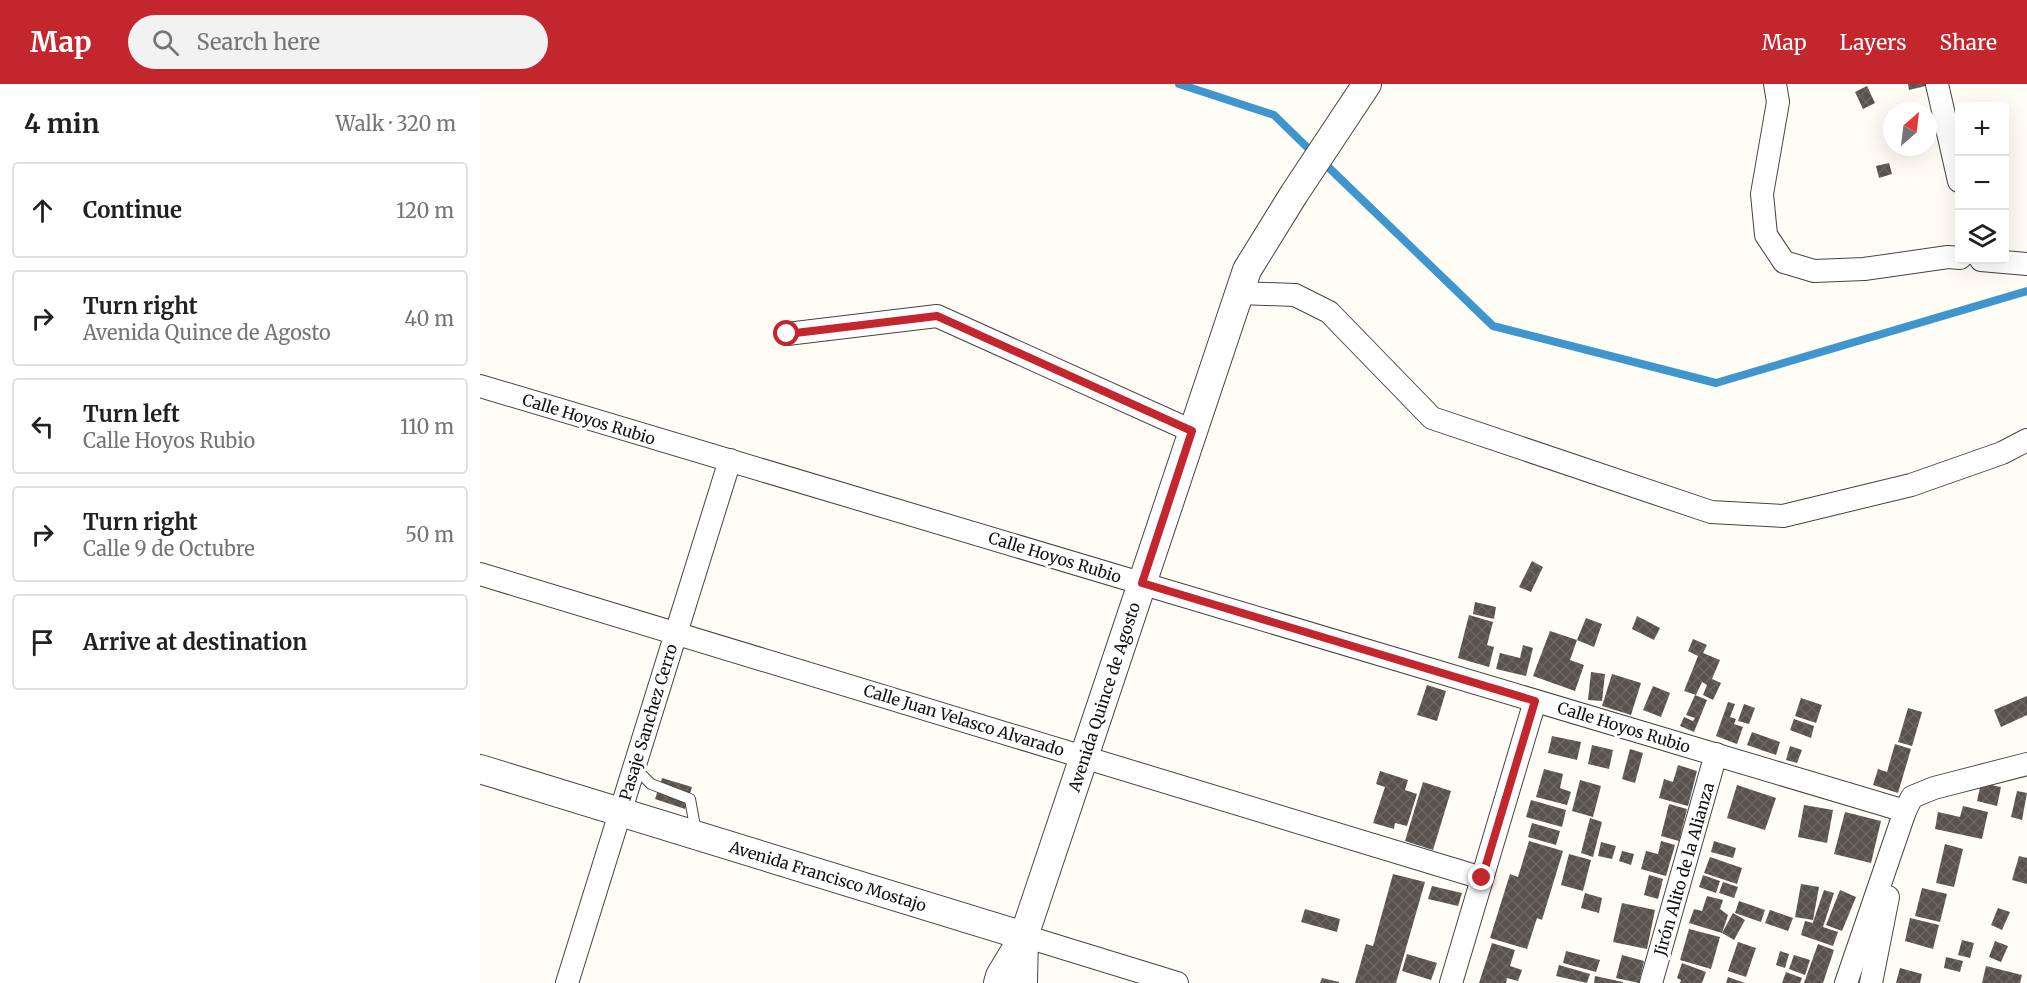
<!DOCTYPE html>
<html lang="en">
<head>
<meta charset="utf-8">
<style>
	:root { --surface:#fff; --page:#f2f2f2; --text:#202124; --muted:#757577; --line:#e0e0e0; --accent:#c4262e }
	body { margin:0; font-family:Merriweather,serif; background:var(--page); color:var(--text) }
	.controls { position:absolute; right:18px; top:18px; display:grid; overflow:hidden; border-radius:6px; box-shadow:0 6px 24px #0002 }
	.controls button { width:54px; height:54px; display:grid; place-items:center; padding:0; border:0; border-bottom:2px solid var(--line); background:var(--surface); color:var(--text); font:30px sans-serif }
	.compass { position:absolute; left:1403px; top:18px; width:54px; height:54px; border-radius:50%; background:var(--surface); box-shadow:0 6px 24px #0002; rotate:28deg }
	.stop { position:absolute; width:18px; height:18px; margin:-14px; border:4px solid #c4262e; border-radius:50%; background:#fff }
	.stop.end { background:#c4262e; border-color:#fff; box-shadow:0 2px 6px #0008 }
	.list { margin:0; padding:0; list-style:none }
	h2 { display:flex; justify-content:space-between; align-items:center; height:78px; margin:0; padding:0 24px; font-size:26px }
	h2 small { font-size:20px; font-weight:400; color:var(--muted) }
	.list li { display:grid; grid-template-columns:39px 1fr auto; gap:18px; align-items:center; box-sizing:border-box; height:96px; margin:0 12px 12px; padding:0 12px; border:2px solid var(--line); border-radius:6px }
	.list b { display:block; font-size:22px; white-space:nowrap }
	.list p { margin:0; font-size:20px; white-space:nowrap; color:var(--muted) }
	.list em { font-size:20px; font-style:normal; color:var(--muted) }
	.icon { flex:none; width:33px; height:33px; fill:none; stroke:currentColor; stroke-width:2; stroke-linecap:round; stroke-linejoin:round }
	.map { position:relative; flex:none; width:1547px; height:899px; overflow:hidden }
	header { display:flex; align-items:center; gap:36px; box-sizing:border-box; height:84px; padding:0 30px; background:var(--accent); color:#fff }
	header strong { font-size:28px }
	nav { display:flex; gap:33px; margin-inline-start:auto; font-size:21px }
	.search { width:420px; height:54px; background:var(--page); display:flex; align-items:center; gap:15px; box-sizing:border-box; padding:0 21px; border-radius:33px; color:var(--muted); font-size:22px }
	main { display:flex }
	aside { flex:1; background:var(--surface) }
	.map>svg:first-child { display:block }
</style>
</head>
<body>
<header>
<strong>Map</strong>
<div class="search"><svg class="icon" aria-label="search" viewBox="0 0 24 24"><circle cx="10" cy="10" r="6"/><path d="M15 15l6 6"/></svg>Search here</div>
<nav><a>Map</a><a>Layers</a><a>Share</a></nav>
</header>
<main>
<aside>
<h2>4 min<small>Walk · 320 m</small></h2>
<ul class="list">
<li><svg class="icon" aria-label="ahead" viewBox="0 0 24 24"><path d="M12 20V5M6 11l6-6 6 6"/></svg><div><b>Continue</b></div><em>120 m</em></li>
<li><svg class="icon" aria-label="right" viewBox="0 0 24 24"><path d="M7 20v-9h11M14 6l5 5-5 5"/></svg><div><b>Turn right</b><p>Avenida Quince de Agosto</p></div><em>40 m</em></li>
<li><svg class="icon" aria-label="left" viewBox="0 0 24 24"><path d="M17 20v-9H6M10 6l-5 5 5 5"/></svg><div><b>Turn left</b><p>Calle Hoyos Rubio</p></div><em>110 m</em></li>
<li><svg class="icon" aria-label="right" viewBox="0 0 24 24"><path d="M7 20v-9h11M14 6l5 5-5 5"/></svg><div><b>Turn right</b><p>Calle 9 de Octubre</p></div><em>50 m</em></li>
<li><svg class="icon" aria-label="arrive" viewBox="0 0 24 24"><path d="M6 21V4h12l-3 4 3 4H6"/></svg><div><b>Arrive at destination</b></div></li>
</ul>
</aside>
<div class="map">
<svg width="1547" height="899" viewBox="0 0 1547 899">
	<defs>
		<pattern id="building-cross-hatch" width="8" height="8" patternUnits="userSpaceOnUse" patternTransform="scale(1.5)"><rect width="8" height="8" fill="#5a524d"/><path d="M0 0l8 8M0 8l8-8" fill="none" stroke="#6d6662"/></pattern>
	</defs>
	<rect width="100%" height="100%" fill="#fffdf5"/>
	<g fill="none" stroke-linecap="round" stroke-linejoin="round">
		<g stroke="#3f96cf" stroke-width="8">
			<path d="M699,0L794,31L834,70"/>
			<path d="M843,78L1013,242L1236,299L1547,207"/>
		</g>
	</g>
	<g fill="url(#building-cross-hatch)">
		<path d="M1428,0H1450V1L1429,6Z"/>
		<path d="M1387,2L1395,19L1383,25L1375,8Z"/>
		<path d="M1409,79L1412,90L1399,94L1396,82Z"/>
		<path d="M1052,477L1063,483L1051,508L1039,503Z"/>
		<path d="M995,518L1016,523L1014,535L993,530Z"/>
		<path d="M989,531L1013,538L1007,561L1014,563L1009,583L978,574Z"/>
		<path d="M1157,532L1180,544L1174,556L1152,545Z"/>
		<path d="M1106,534L1122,540L1114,563L1097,556L1090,576L1104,581L1095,607L1053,592L1070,547L1097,556Z"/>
		<path d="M1213,555L1227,561L1223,569L1240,576L1232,595L1241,599L1233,616L1223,611L1227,601L1222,598L1216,611L1204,607L1218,572L1208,567Z"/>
		<path d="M1043,561L1053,564L1046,592L1016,585L1020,569L1040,574Z"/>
		<path d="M1111,588L1125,590L1122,617L1108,616Z"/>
		<path d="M1132,590L1161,599L1151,631L1122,622Z"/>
		<path d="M947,601L966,607L957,637L937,631Z"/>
		<path d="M1173,602L1190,609L1181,633L1163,626Z"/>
		<path d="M1215,611L1227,616L1214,648L1200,642L1204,633L1213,637L1215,634L1206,631Z"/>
		<path d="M1547,612V631L1521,643L1514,626Z"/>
		<path d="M1321,614L1342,621L1336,639L1315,632Z"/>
		<path d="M1248,618L1255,620L1250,633L1256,635L1254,640L1263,643L1257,660L1236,652Z"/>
		<path d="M1264,620L1275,624L1269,640L1258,637Z"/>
		<path d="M1428,624L1442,628L1432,662L1418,658Z"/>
		<path d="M1314,635L1334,642L1331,654L1310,646Z"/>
		<path d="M1272,648L1300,658L1296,671L1267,661Z"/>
		<path d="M1072,652L1101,658L1097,676L1068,669Z"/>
		<path d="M1415,660L1431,665L1418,709L1393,701L1398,685L1407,688Z"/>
		<path d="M1112,661L1133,666L1129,685L1108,680Z"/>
		<path d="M1310,662L1322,666L1317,679L1306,676Z"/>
		<path d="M1150,665L1163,669L1155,699L1142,695Z"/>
		<path d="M1198,681L1217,687L1208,722L1179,714L1184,695L1193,698Z"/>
		<path d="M1064,685L1083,690L1080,704L1091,708L1087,721L1056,713Z"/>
		<path d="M900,687L928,696L925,706L937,710L927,742L915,739L914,745L893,739L905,703L896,700Z"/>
		<path d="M182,694L212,703L205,725L175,715Z"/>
		<path d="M1100,696L1121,702L1113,733L1092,727Z"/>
		<path d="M943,698L971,707L953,766L925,757Z"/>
		<path d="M1501,699L1521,703L1517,722L1497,717Z"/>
		<path d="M1257,701L1296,714L1285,746L1247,734Z"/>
		<path d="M1537,707L1547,709L1542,736L1531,733Z"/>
		<path d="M1051,716L1086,726L1082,743L1046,733Z"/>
		<path d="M1189,720L1207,725L1199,757L1181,752Z"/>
		<path d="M1324,721L1353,726L1347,759L1318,753Z"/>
		<path d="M1483,722L1508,728L1502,755L1455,745L1458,728L1480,733Z"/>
		<path d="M1365,728L1401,737L1391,779L1354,770Z"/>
		<path d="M1110,734L1122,738L1113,773L1101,769Z"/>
		<path d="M1052,739L1080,747L1076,761L1048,753Z"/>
		<path d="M1049,757L1083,767L1062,836L1057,834L1047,865L1010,854L1030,790L1038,793Z"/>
		<path d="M1181,757L1195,761L1186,792L1161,785L1166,767L1178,770Z"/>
		<path d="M1234,757L1256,764L1253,774L1231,768Z"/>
		<path d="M1121,758L1136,762L1132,775L1118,772Z"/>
		<path d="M1465,760L1483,765L1474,803L1456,799Z"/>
		<path d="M1142,767L1154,770L1151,781L1139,777Z"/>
		<path d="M1089,770L1111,776L1103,807L1081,801Z"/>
		<path d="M1539,772L1547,774V800L1532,796Z"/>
		<path d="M1230,773L1262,784L1257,800L1224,789Z"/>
		<path d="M913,790L945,798L916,899H875L886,860L893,862Z"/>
		<path d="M1169,791L1183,795L1178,815L1164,811Z"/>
		<path d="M1223,791L1240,797L1236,809L1219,803Z"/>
		<path d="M1243,798L1258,803L1254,814L1239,809Z"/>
		<path d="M1321,800L1339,803L1333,836L1315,833Z"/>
		<path d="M952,802L982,809L978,822L948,815Z"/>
		<path d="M1442,804L1467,810L1460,838L1435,832Z"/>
		<path d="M1344,806L1354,809L1343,843L1358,848L1353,862L1321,851L1325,837L1333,839L1332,841Z"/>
		<path d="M1360,806L1376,813L1362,847L1346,841Z"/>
		<path d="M1105,809L1122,814L1119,829L1101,824Z"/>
		<path d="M1227,812L1243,816L1240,825L1248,831L1242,849L1253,829L1265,836L1254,856L1242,849L1209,839L1214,825L1222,827Z"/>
		<path d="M1259,817L1285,826L1281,838L1255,829Z"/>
		<path d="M1142,819L1175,826L1167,865L1133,858Z"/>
		<path d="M1518,824L1530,828L1522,846L1511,841Z"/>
		<path d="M825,825L860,835L857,848L821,838Z"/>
		<path d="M1290,826L1313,834L1308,847L1285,839Z"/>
		<path d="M1430,834L1459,841L1453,865L1425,857Z"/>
		<path d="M1209,845L1240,853L1231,885L1200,876Z"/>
		<path d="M1482,856L1494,859L1490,874L1478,871Z"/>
		<path d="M1515,857L1528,862L1521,878L1509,873Z"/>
		<path d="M1258,858L1276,864L1266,893L1248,887Z"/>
		<path d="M1012,859L1035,866L1030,882L1042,886L1038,897L1027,894L1026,899H999Z"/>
		<path d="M1338,860L1354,866L1343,899H1324Z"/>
		<path d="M1086,867L1120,876L1116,888L1083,879Z"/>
		<path d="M1300,867L1309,870L1305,884L1296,881Z"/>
		<path d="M927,870L957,879L951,896L922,887Z"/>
		<path d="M1142,871L1164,877L1159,899L1136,894Z"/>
		<path d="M1314,871L1330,876L1325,891L1309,885Z"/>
		<path d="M1466,873L1483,877L1480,888L1464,884Z"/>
		<path d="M1202,879L1226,888L1222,899H1200L1201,896L1197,894Z"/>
		<path d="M1079,881L1110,890L1107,899L1076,892Z"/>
		<path d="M1506,882L1542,891L1540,899H1502Z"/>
		<path d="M1420,884L1442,890L1440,899H1416Z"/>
		<path d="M1306,888L1322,894L1320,899H1302Z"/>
		<path d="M1115,892L1143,898V899H1114Z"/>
		<path d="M1248,893L1265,899H1246Z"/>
		<path d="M842,894L859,898V899H840Z"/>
	</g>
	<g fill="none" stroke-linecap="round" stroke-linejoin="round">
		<defs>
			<path id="service" d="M155,684L171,700L210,715L216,748"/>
			<g id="minor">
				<path d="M1295,0L1298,18L1282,110L1286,151L1304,178L1334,187L1384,185L1468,173L1480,174"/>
				<path d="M1457,0L1479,97"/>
				<path d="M1501,176L1547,180"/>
				<path d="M759,209L815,211L849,228L952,334L1231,428L1303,432L1431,401L1522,369L1547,356"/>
				<path d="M307,250L457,232L712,347"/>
				<path d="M0,302L1425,727"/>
				<path d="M0,490L1002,794"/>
				<path d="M544,852L697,899"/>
				<path d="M87,899L250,376"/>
				<path d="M971,899L1055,617"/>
				<path d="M1171,899L1236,670"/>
				<path d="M1366,899L1425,727L1432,713L1454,704L1547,680"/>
				<path d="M1391,899L1408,813"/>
			</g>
			<g id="tertiary">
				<path d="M0,685L544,852"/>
				<path d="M518,899L520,892L544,852L767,186L814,110L887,0"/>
				<path d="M543,899L544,854"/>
			</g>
		</defs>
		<use href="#service" stroke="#444" stroke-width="12"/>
		<use href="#minor" stroke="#444" stroke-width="24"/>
		<use href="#tertiary" stroke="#444" stroke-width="30"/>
		<use href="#service" stroke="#fff" stroke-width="10"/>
		<use href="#minor" stroke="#fff" stroke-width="22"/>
		<use href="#tertiary" stroke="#fff" stroke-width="28"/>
	</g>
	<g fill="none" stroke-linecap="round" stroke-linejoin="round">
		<path stroke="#c4262e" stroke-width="8" d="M307,250L457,232L712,347L662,499L1055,617L1002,794"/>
	</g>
	<g text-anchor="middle" stroke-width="6" stroke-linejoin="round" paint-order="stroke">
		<g font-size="16" fill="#111" stroke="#fff">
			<text transform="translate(109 335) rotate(17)" y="6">Calle Hoyos Rubio</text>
			<text transform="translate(575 473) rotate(17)" y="6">Calle Hoyos Rubio</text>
			<text transform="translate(624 613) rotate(-72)" y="6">Avenida Quince de Agosto</text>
			<text transform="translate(484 636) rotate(17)" y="6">Calle Juan Velasco Alvarado</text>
			<text transform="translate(168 638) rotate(-73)" y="6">Pasaje Sanchez Cerro</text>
			<text transform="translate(1144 643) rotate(17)" y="6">Calle Hoyos Rubio</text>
			<text transform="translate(1204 785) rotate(-74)" y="6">Jirón Alito de la Alianza</text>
			<text transform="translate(348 792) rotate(17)" y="6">Avenida Francisco Mostajo</text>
		</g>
	</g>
</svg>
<div class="controls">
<button>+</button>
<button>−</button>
<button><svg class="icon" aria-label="layers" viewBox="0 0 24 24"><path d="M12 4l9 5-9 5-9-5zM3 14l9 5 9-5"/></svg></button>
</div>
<svg class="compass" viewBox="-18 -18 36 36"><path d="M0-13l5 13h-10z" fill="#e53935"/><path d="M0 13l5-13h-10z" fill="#757577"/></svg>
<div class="stop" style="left:307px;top:250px"></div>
<div class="stop end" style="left:1002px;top:794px"></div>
</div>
</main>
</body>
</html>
